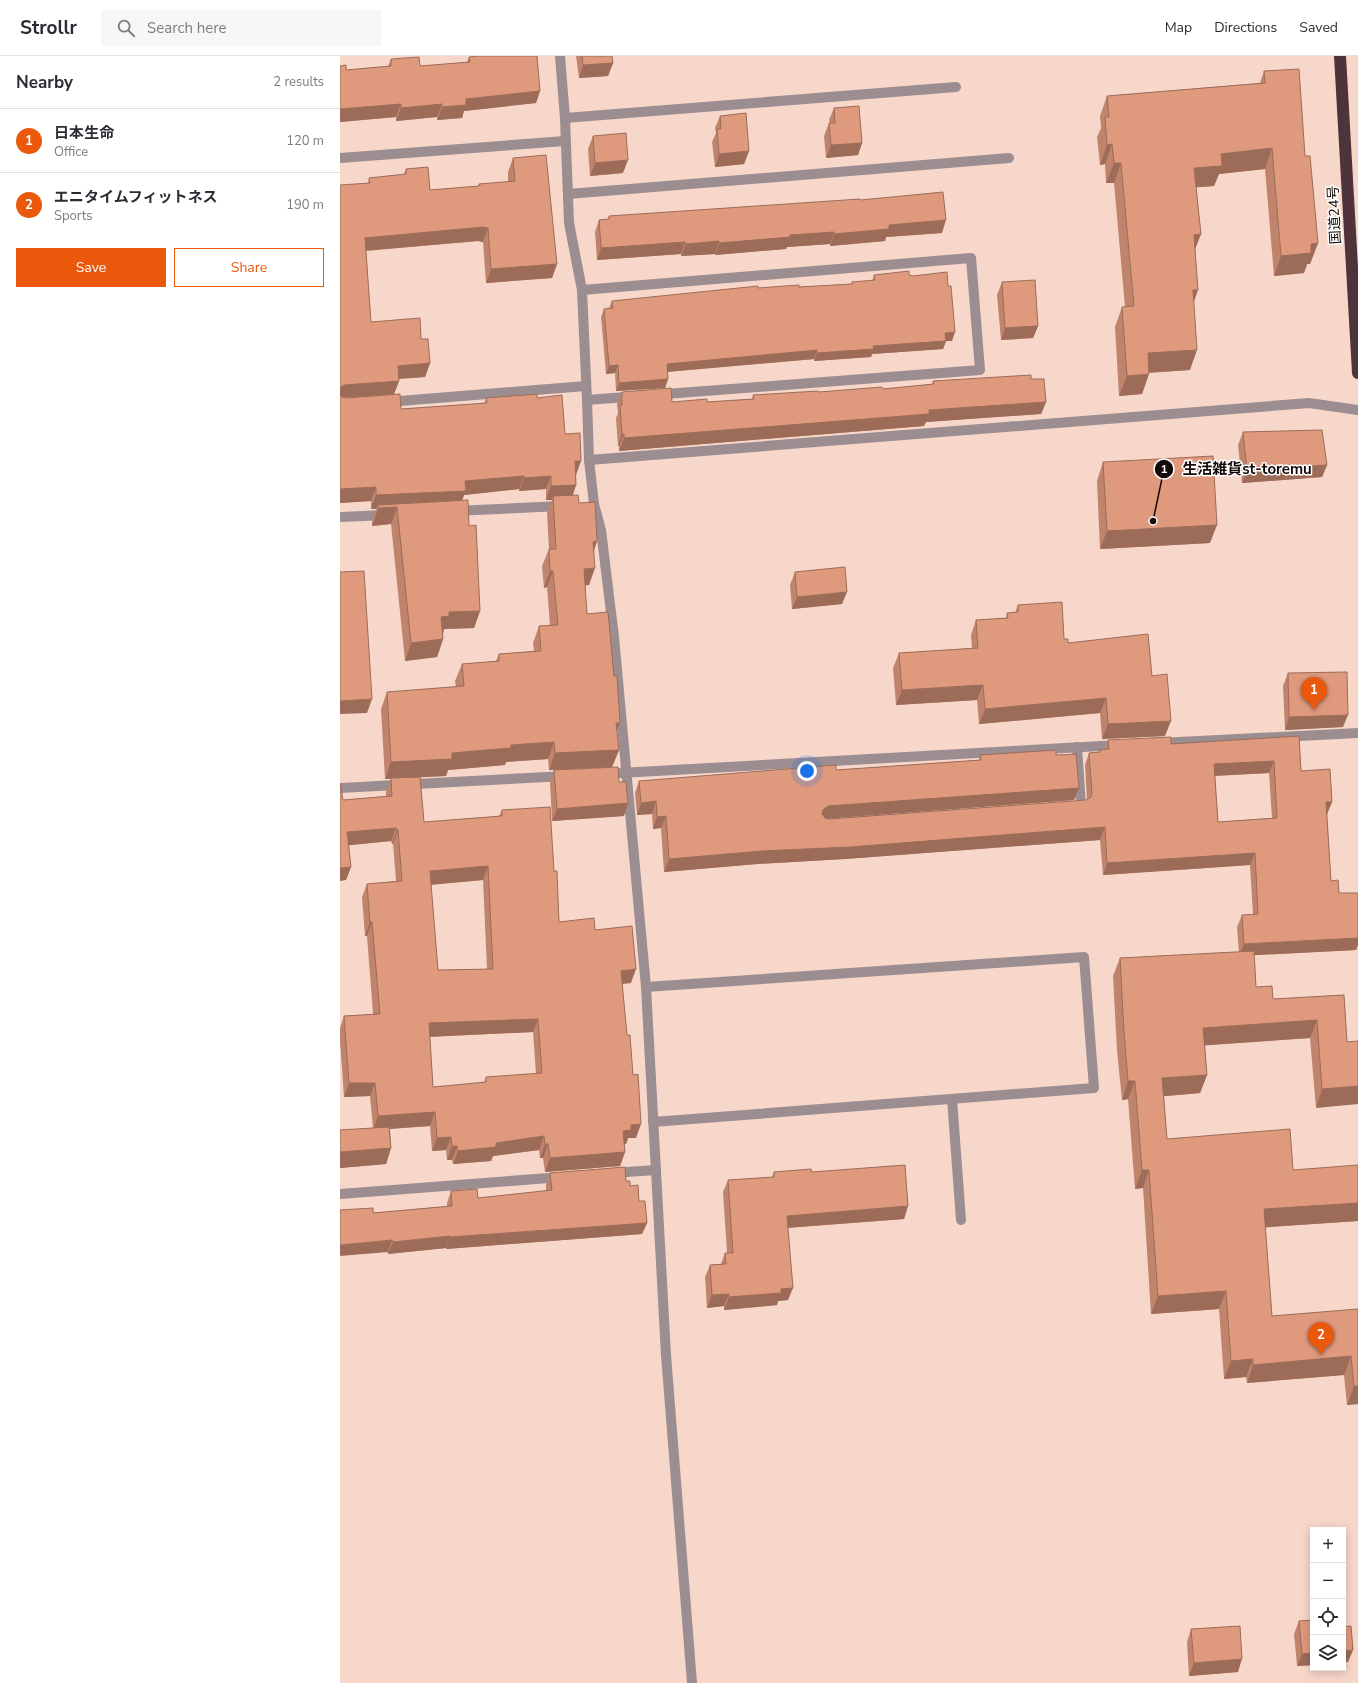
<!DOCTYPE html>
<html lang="en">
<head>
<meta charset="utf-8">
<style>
	:root { --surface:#fff; --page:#f7f7f7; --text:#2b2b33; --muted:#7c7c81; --line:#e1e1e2; --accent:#ea580c }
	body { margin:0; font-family:"Nunito Sans","Noto Sans JP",sans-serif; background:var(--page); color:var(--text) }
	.controls { position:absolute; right:12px; bottom:12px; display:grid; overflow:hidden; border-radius:0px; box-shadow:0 2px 10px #0003 }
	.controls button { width:36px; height:36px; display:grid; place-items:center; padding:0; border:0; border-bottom:1px solid var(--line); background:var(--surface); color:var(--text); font:20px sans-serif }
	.you { position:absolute; left:467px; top:715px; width:14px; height:14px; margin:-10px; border:3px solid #fff; border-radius:50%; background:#1a73e8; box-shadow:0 0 0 6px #1a73e833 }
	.badge { display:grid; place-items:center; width:26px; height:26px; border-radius:50%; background:var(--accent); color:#fff; font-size:13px; font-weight:700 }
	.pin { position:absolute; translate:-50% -33px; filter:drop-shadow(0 1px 2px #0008) }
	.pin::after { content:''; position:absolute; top:21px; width:14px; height:12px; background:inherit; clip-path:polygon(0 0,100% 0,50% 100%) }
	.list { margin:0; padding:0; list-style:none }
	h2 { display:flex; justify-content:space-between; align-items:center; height:52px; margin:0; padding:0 16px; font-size:17px }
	h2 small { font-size:13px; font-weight:400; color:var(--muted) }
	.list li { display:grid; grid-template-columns:26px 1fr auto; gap:12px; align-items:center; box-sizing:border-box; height:64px; padding:0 16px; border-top:1px solid var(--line) }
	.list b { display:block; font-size:15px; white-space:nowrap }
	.list p { margin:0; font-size:13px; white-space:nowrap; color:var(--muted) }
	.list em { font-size:13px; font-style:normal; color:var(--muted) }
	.actions { display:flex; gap:8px; padding:12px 16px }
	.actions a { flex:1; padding:9px 0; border:1px solid var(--accent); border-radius:0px; text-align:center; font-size:14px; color:var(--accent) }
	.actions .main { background:var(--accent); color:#fff }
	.icon { flex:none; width:22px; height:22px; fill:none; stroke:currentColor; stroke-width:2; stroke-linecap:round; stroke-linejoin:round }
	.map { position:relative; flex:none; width:1018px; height:1627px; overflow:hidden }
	header { display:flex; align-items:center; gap:24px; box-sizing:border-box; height:56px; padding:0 20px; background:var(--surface); border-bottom:1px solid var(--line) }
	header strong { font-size:19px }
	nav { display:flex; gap:22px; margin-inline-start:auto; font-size:14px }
	.search { width:280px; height:36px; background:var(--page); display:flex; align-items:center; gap:10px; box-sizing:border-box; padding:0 14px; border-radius:0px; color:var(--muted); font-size:15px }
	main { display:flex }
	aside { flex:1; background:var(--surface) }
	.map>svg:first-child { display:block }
</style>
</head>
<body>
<header>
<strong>Strollr</strong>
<div class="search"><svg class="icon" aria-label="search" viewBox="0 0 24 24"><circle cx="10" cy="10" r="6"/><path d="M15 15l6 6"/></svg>Search here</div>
<nav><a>Map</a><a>Directions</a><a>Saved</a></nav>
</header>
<main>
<aside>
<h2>Nearby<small>2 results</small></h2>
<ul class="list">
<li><span class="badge">1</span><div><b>日本生命</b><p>Office</p></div><em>120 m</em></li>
<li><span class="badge">2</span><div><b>エニタイムフィットネス</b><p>Sports</p></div><em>190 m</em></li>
</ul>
<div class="actions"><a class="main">Save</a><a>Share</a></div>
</aside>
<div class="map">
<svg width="1018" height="1627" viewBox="0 0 1018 1627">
	<rect width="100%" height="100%" fill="#f8d7cb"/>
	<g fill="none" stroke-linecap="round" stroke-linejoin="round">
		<path stroke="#9b8d90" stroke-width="10" d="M220,0L225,62L229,167L242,234"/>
		<g stroke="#9b8d90" stroke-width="10">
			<path d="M225,62L616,31"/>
			<path d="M0,102L225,85"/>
			<path d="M228,138L669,102"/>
			<path d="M631,202L640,314L247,344L242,234Z"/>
			<path d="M247,344L249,404L254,448L261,474L274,581L306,931L326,1299L352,1627"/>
			<path d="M47,346L246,330"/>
			<path d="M249,404L969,347L1018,354"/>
			<path d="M114,455L222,450"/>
			<path d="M0,461L47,459"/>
			<path d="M819,687L1018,677"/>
			<path d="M280,717L779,689"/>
			<path d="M0,732L226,720"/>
			<path d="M734,751L741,750L737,691"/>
			<path d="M306,931L744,901L754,1032L313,1066"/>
			<path d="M612,1043L621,1164"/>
			<path d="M272,1117L316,1114"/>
			<path d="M0,1138L222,1121"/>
		</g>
		<path stroke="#4e333a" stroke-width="12" d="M1000,0L1018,317"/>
	</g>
	<g fill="#c0846c" fill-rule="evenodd">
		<path d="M236,0H272L273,7L268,20L239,22Z"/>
		<path d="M129,1L200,35L196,47L124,55L122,62L97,64V61L56,65V61L0,66V10L6,14L48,10L51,3L80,10L127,6Z"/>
		<path d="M924,15L965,100L978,187L970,208H967L964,217L934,220L925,113L879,118L874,130L856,131L861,178L855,193L854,246L850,314L809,317L802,338L779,340L775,271L782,251H785L774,127H766L765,108L760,109L757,81L761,72L760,60L767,40L920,27Z"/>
		<path d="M494,52L522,87L518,99L486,102L484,80L489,67H490L489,64Z"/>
		<path d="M380,60L409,95L404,108L375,111L372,86L376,77L375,72Z"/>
		<path d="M253,80L283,117L250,120L248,93Z"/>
		<path d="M173,102L217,208L212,222L146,227L143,186L138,185L26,195L31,266L81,283L90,307L85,321L59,323V325L54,338L61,353L144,348L146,342H197L225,378L236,419V429L233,439L239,447L257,485L254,495L249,529H245L247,558L277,674L279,694L272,711L209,714L208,703L166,706L165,709L108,714L106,720L80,721L84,766L159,760L162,754L214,815L219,866L255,874L291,927L282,928L296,1082H288L286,1088H284L285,1096L280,1110L205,1116L203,1102H200L199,1094L153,1100L151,1105L113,1108L112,1104H107L106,1094L92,1095L90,1070L50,1073L51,1092L46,1108L0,1112V1074L33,1072L30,1040L4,1041L0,985V972L4,960L33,958L27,880H25L22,841L27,828L56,825L53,788H52L51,785L9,789L11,811L6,824L3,744L46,740V736L51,723H45L41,653L47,636L116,631L115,625L122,608L156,605L159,598L194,595L193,587L199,570L210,569L207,531L204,532L202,510L209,493L207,457L212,444H206V433L179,435V433L124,439L122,444L129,470L140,555L134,572L104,573L103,577V583L97,601L65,605L51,468L32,470V466L36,453H31V445L0,447L28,127L29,122L64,118L66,113L90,134L138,130L139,128L168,126V116ZM143,824L147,913L98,914L91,829ZM193,976L196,1018L146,1021L144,1027L93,1031L90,981Z"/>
		<path d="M521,144L602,177L546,181L545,185L490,190V188L447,191L446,193L375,199V198L341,200V198L257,204L255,176L259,164L268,163L269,160Z"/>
		<path d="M534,219H569L612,285H606L603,293L532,298L531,301L474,305V303L328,316V323L325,332L276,335L275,317L266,318L261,261L264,253L269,252L272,245L418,232L459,231L511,228L512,226L532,225Z"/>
		<path d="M662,226L698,270L693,282L661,284L657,239Z"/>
		<path d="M691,323L706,346L701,358L586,366L584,370L279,395V390H278L276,362L278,357L277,348L282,336L332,346H367L412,343L413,339L543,333L592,328L593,325Z"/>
		<path d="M903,376L987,409L982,421L902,427L898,389Z"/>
		<path d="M763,406L870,487L760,493L757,425Z"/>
		<path d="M455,516L502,548L452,553L450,529Z"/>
		<path d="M678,549L724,583L728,587L812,620L825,680L762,683L760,657L639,668L637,644L556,649L553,612L559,597L632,592L631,579L636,564L666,562L667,557H675Z"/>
		<path d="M948,617L1003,671L945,674L943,630Z"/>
		<path d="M959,680L961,715L992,746L987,758L991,825L999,837H1018V889L1016,894L914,899L916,931L933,943L1004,939L1007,986L976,1052L970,982L865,989L867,1019L860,1037L824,1040L827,1083L953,1114L1018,1165L925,1171L932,1260L1018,1253V1348L1007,1349L1004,1319L907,1327L906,1321L884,1323L879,1253L811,1258L803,1132L795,1133L788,1043L782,1044L777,995L773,920L780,902L899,896L897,871L902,859H913L910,809L763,819L760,784L505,803L417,808L324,816L321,772L313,773L312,758L297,759L295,737L299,725L496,714L639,704L640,699H716L739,732L734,744L485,762L489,763L746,744H747L745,709L749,697L759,696V694L764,693L768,684L831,688ZM929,717L932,762L878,766L875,720Z"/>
		<path d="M214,714L279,726L284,760L212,765L210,727Z"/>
		<path d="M434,1116H472L568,1150L564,1163L448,1172V1244L438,1245L437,1249L384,1254V1250L367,1252L365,1221L370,1209L381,1208L385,1197H387L383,1136L388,1124L432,1121Z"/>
		<path d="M210,1117L286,1125L290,1130L299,1145L307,1167L302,1178L106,1193V1192L48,1198L33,1157L107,1150V1147L111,1135L138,1142L206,1135V1129Z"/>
		<path d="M973,1564V1609L957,1610L954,1578L959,1565Z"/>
		<path d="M851,1573L898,1616L849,1620L847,1586Z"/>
	</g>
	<g fill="#9c6c58">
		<path d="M273,7L268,20L239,22L243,9Z"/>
		<path d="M200,35L196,47L124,55L122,62L97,64L102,51L126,43Z"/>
		<path d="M61,48L56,61L0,66V53Z"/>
		<path d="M102,48L97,61L56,65L61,52Z"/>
		<path d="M522,87L518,99L486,102L491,89Z"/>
		<path d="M772,88L765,108L760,109L767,89Z"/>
		<path d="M932,92L925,113L879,118L874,130L847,132L854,112L881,98Z"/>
		<path d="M409,95L404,108L375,111L379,98Z"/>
		<path d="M288,104L283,117L250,120L255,107Z"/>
		<path d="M774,107H781L774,127H766Z"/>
		<path d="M606,164L602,177L546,181L545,185L490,190L494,178L549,169Z"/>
		<path d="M143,171L148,172L143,186L138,185L20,195L25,182Z"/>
		<path d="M494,176L490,188L447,191L446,193L375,199L379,187L450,179Z"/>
		<path d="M861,178L853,198L854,179Z"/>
		<path d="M379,185L375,198L341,200L346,188Z"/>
		<path d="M345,186L341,198L257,204L261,192Z"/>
		<path d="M978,187L970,208H967L964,217L934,220L941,200L971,188Z"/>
		<path d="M217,208L212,222L146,227L151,213Z"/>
		<path d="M853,234H858L851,254Z"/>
		<path d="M698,270L693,282L661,284L665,272Z"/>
		<path d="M615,276L612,285H606L603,293L532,298L531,301L474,305L477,297L533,290L605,277Z"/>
		<path d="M477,294L474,303L324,316L327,308Z"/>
		<path d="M857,294L850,314L801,317L808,297Z"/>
		<path d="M90,307L85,321L53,323L58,310Z"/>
		<path d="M278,309L275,317L266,318L269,310Z"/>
		<path d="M809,318L802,338L779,340L787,320Z"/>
		<path d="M328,323L325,332L276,335L279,327Z"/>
		<path d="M59,325L54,338L0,342V332L4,329Z"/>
		<path d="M706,346L701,358L586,366L584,370L279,395L284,382L589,354Z"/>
		<path d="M282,378H284L279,390H278Z"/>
		<path d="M235,405H241L236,419H230Z"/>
		<path d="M987,409L982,421L902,427L907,414Z"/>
		<path d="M184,420L179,433L124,439L121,448L57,452L51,468L32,470L38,453V449L36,453H31L36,439L125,425Z"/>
		<path d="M211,420L206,433L179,435L184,422Z"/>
		<path d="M236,429L231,443L213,440L212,444H206L211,430Z"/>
		<path d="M36,431L31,445L0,447V433Z"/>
		<path d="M877,469L870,487L760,493L767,475Z"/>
		<path d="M257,485L251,502L253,486Z"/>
		<path d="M255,512L249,529L238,530L244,513Z"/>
		<path d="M210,515H213L207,531L204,532Z"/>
		<path d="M507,536L502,548L452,553L457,541Z"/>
		<path d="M140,555L134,572L104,573L103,578L101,561L109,556Z"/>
		<path d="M103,583L97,601L65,605L71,587Z"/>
		<path d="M643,629L637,644L556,649L562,634Z"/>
		<path d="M766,642L760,657L639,668L645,653Z"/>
		<path d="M32,643L27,657L0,658V645Z"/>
		<path d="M1008,659L1003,671L945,674L949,661Z"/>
		<path d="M831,665L825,680L762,683L768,668Z"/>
		<path d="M276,667H280L273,684Z"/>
		<path d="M214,686L208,703L166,706L165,709L108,714L106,720L45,723L51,706L112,697L171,689Z"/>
		<path d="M279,694L272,711L209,714L215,697Z"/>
		<path d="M934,705L929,717L870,720L874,708Z"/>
		<path d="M739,732L734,744L484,763L478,766L483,754L488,750Z"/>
		<path d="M316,745L312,758L297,759L301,747Z"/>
		<path d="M986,746H992L987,758H982Z"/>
		<path d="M288,747L284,760L212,765L217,753Z"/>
		<path d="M326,760L321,772L313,773L317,761Z"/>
		<path d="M765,771L760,784L505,803L417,808L324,816L329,803L422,795Z"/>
		<path d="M56,772L51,785L2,790L7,776Z"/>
		<path d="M57,774H58L53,788H52Z"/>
		<path d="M915,797L910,809L763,819L767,807Z"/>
		<path d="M148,810L143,824L85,829L90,815Z"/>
		<path d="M11,811L6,824L0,825V812Z"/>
		<path d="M30,866H32L27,880H25Z"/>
		<path d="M1018,882V889L1016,894L899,900L904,888Z"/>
		<path d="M296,913L291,927L276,928L281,915Z"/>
		<path d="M198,963L193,976L84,981L89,967Z"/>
		<path d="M977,964L970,982L856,990L863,972Z"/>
		<path d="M867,1019L860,1037L816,1041L822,1022Z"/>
		<path d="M788,1025H795L788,1043L782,1044Z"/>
		<path d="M9,1027H35L30,1040L4,1041Z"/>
		<path d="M1018,1030V1048L976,1052L982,1033Z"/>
		<path d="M95,1056L90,1070L33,1074L38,1060Z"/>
		<path d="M301,1068L296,1082H288L286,1088H278L283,1075L291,1069Z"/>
		<path d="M204,1080L199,1094L153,1100L151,1105L113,1108L118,1095L156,1087Z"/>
		<path d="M111,1081L106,1094L92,1095L97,1082Z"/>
		<path d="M205,1088H208L203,1102H200Z"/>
		<path d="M112,1090H117L112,1104H107Z"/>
		<path d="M51,1092L46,1108L0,1112V1096Z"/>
		<path d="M285,1096L280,1110L205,1116L210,1102Z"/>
		<path d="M802,1114H809L803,1132L795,1133Z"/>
		<path d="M1018,1147V1165L917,1172L924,1153Z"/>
		<path d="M568,1150L564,1163L443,1172L447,1160Z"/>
		<path d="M307,1167L302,1178L106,1193L110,1181Z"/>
		<path d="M110,1180L106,1192L48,1198L53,1186Z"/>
		<path d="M52,1184L48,1196L0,1200V1189Z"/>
		<path d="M453,1232L448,1244L438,1245L437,1249L384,1254L389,1241L441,1233Z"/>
		<path d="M886,1235L879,1253L811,1258L818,1240Z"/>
		<path d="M389,1238L384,1250L367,1252L372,1239Z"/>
		<path d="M1011,1300L1004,1319L907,1327L913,1309Z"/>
		<path d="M913,1303L906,1321L884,1323L891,1305Z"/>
		<path d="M1014,1330H1018V1348L1007,1349Z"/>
		<path d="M1013,1594L1008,1606L1003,1607V1595Z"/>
		<path d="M973,1597V1609L957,1610L962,1598Z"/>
		<path d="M902,1603L898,1616L849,1620L854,1607Z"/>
	</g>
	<g fill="#df9a7e" stroke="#9c6c58" fill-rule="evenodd">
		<path d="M137,0H197L200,35L126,43V49L102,51V48L61,52V48L0,53V10L6,9V14L51,10V3L79,1L80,10L130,6L129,1Z"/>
		<path d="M242,0H272L273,7L243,9Z"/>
		<path d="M959,13L965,100H970L978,187L971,188V197L941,200L932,92L881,98L882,110L854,112L861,178L854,179L858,234H853L857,294L808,297L809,318L787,320L782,251L794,250L781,107H774L772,88L767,89L765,61H769L767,40L925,27L924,15Z"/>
		<path d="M519,50L522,87L491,89L489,67H495L494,52Z"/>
		<path d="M406,57L409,95L379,98L377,73H381L380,60Z"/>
		<path d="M286,77L288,104L255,107L253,80Z"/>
		<path d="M206,99L217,208L151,213L148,172L143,171L25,182L31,266L80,262L81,283H88L90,307L58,310L59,325L4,329L0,332V129L30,127L29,122L66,118V113L88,111L90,134L139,130V128L175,125L173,102Z"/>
		<path d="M603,136L606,164L549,169V173L494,178V176L450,179V181L379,187V185L346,188L345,186L261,192L259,164L269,163V160L520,143L521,144Z"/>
		<path d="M569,215V219L573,220L607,216L608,230H611L615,276L605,277L606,285L533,290L534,293L477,297V294L327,308L328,323L279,327L278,309L269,310L264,253L273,252L272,245L418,230V232L459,229V231L512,228V226L535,224L534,219Z"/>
		<path d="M695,224L698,270L665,272L662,226Z"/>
		<path d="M691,319V323H704L706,346L589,354V358L284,382V378H282L280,349H282V336L331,332L332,346L367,343V346L414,343L413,339L478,335L479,336L542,331L543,333L594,328L593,325Z"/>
		<path d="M0,338L2,341L6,342L60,338L61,353L147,347L146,342L197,338V342L222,339L225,378L240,377L241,405H235L236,429L211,430V420L184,422V420L125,425L126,435L36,439V431L0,433Z"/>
		<path d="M982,374L987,409L907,414L903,376Z"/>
		<path d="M873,400L877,469L767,475L763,406Z"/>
		<path d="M238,439L239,447L255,446L257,485L253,486L255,512L244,513L247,558L268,556L274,620H277L280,667H276L279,694L215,697L214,686L171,689V692L112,697V703L51,706L47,636L124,630L122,608L159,605V598L201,595L199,570L218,569L213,515H210L209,493H216L213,440Z"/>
		<path d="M128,444L129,470L136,469L140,555L109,556V560L101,561L103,583L71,587L57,451L38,452V449Z"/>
		<path d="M505,511L507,536L457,541L455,516Z"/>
		<path d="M24,515L32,643L0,645V516Z"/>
		<path d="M722,546L724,583H728V587L808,578L812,620L827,618L831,665L768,668L766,642L645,653L643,629L562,634L559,597L638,592L636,564L668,562L667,557L678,556V549Z"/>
		<path d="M1007,616L1008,659L949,661L948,617Z"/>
		<path d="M959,680L961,715L990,713L992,746H986L991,825L998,824L999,837H1018V882L904,888L902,859L918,858L915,797L767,807L765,771L510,791L422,795L329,803L326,760L317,761L316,745L301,747L299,725L496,709V714L641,704L640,699L716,694V699L736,698L739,732L488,750L483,754L482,758L485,762L489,763L746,744L751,741L752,737L749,697L760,696L759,694L769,693L768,684L831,681V688ZM934,705L937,762L878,766L874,708Z"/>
		<path d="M278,711L279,726H286L288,747L217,753L214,714Z"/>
		<path d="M80,721L84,766L162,760V754L210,751L214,815H217L219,866L254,862L255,874L292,870L296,913L281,915L287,979H290L293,1019L298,1018L301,1068L291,1069V1074L283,1075L285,1096L210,1102L208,1088H205L204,1080L156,1087V1091L118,1095L117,1090H112L111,1081L97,1082L95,1056L38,1060L35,1027H9L4,960L40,958L32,866H30L27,828L62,825L58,774H57L56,772L7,776L11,811L0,812V727L3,744L52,740L51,722ZM148,810L153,913L98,914L90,815ZM198,963L202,1017L146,1021V1026L93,1031L89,967Z"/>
		<path d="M914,895L916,931L932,930L933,943L1004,939L1007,986L1018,985V1030L982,1033L977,964L863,972L867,1019L822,1022L827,1083L950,1073L953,1114L1018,1109V1147L924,1153L932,1260L1018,1253V1330H1014L1011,1300L913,1309V1303L891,1305L886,1235L818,1240L809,1114H802L795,1025H788L784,976L780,902Z"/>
		<path d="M49,1071L51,1092L0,1096V1074Z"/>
		<path d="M565,1109L568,1150L447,1160L453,1232L441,1233V1237L389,1241V1238L372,1239L370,1209L386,1208L385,1197H393L388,1124L434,1121V1116L471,1113L472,1116Z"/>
		<path d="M285,1111L286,1125H290V1130L298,1129L299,1145H305L307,1167L110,1181V1180L53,1186L52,1184L0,1189V1154L33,1152V1157L112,1150L111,1135L137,1133L138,1142L212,1134L210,1117Z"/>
		<path d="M973,1564V1597L962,1598L959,1565Z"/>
		<path d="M900,1570L902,1603L854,1607L851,1573Z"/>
		<path d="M1011,1570L1013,1594L1003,1595V1571Z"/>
	</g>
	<g text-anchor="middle" stroke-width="3" stroke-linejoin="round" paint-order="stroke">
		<g font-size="14" fill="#130906" stroke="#fff">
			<text transform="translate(994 159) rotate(-93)" y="5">国道24号</text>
		</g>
	</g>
	<path fill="none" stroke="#130906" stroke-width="1.5" d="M813 465L824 413"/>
	<g fill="#130906" stroke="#fff" stroke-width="1.5">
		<circle cx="813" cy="465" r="4"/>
		<circle cx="824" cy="413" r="10"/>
	</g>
	<g font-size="12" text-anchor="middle" font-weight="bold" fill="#fff">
		<text x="824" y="417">1</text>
	</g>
	<g font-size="15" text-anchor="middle" font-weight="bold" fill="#130906" stroke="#fff" stroke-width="3" stroke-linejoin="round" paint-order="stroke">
		<text x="907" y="418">生活雑貨st-toremu</text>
	</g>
</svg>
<div class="controls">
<button>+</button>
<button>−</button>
<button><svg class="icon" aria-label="locate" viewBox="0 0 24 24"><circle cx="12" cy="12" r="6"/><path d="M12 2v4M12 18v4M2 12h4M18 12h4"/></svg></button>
<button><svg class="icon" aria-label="layers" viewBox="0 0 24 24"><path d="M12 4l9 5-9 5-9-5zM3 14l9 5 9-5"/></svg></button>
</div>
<div class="you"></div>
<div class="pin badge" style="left:974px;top:654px">1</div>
<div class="pin badge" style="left:981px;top:1299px">2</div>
</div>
</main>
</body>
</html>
